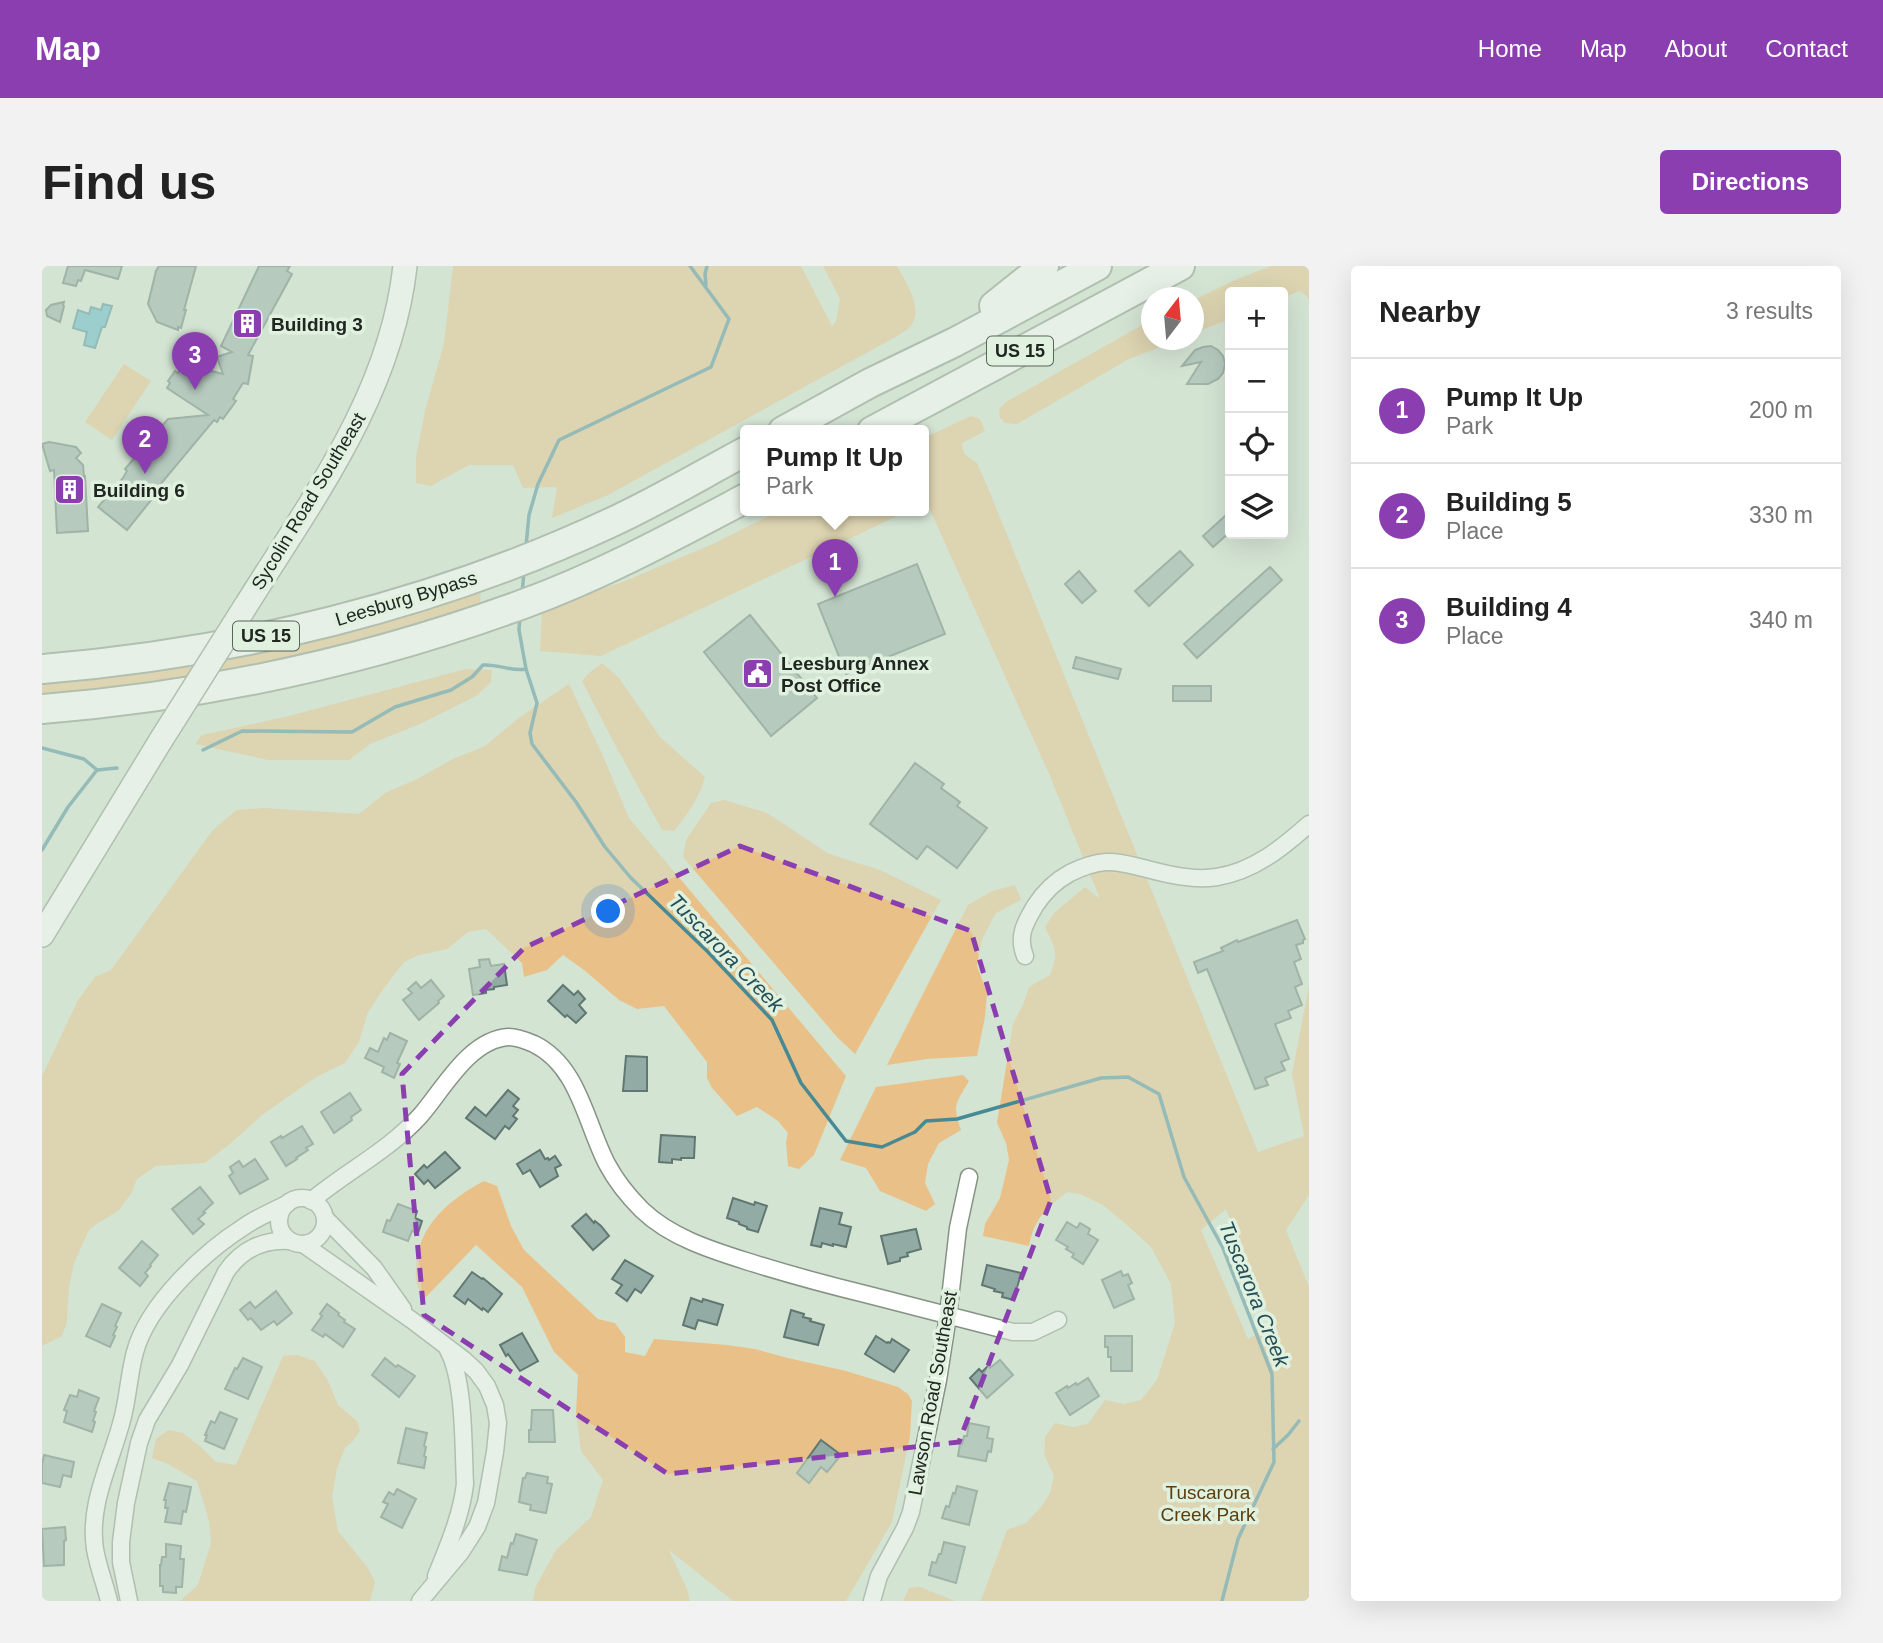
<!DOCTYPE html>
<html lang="en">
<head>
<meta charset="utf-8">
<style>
	:root { --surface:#fff; --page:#f2f2f2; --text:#222; --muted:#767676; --line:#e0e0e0; --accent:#8a3eaf }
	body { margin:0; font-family:Arial,sans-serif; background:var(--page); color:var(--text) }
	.controls { position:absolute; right:21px; top:21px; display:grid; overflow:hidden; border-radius:7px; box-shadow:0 7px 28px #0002 }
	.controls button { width:63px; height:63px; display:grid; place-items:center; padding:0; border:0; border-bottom:2px solid var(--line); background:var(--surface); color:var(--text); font:35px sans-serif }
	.compass { position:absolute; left:1099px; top:21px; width:63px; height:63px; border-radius:50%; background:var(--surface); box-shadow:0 7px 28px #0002; rotate:16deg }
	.you { position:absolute; left:567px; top:646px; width:24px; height:24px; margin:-18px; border:5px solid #fff; border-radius:50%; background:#1a73e8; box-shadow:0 0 0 10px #1a73e833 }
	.badge { display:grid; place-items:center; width:46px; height:46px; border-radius:50%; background:var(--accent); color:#fff; font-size:23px; font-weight:700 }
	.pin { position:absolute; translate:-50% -58px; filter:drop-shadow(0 2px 4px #0008) }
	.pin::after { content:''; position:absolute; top:37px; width:24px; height:21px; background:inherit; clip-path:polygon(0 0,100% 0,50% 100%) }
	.popup { position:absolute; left:698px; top:159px; width:189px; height:91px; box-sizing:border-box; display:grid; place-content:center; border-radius:7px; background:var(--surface); filter:drop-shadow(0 2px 5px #0005); font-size:23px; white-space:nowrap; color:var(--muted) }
	.popup b { font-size:26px; color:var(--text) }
	.popup::after { content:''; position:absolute; left:50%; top:100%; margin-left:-14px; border:14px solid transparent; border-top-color:var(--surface) }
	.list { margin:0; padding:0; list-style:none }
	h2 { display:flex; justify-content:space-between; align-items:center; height:91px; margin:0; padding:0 28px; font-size:30px }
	h2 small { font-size:23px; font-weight:400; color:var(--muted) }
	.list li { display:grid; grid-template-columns:46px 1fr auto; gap:21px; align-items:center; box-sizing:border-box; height:105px; padding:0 28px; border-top:2px solid var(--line) }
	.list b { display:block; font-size:26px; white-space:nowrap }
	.list p { margin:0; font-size:23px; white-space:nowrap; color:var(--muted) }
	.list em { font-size:23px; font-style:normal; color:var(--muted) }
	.icon { flex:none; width:38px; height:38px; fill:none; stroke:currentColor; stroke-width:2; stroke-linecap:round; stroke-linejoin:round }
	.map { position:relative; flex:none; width:1267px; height:1335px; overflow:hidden; border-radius:7px }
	header { display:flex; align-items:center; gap:42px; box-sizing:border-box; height:98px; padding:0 35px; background:var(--accent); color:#fff }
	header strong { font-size:33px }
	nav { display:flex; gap:38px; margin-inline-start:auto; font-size:24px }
	.intro { display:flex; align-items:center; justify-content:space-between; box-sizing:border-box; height:168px; padding:0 42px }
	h1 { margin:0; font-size:49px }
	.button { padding:18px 32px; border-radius:7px; background:var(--accent); color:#fff; font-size:24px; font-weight:700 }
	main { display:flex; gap:42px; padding:0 42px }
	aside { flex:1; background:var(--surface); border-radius:7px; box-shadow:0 7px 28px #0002 }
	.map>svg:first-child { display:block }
</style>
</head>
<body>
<header>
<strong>Map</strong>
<nav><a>Home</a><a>Map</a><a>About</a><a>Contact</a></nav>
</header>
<div class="intro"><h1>Find us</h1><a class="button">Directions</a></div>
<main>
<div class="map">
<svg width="1267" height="1335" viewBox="0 0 1267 1335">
	<rect width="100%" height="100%" fill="#d4e4d3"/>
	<g fill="#e9c188" fill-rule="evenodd">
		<path d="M411,0H759L790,60L794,55L798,33L781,0H855C863,15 881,41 870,58C868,62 861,66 857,69L566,229L510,252L515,221L481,222L471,199H427L389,220L374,217V191L383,145L402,77Z"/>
		<path d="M1229,0H1267V34L1264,29L1257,25L1241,32V26H1188V53L1152,67V34L1193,14Z"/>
		<path d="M1109,54L1110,74H1136L1087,93L975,158L963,157L958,152L957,143L964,136Z"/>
		<path d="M82,98L109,115L70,174L43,156Z"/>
		<path d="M929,150L938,153L943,165L920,177L922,188L935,197L946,222L1216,886L1262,870L1250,808L1267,720V929L1244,964L1267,1021V1335H936L939,1334L965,1264L984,1257L999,1241L1008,1227L1012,1210L1002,1188L1003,1171L1013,1157L1031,1161L1046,1158L1063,1134L1082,1138L1099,1134L1115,1114L1133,1057L1129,1018L1109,981L1085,959L1061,939L1038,928L1025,926C1003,944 993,951 987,980L941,970L943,958L958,932L967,894L964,877L955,857L971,758L981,739L987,721L1008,709C1017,685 1014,684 1003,661L1012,647L1043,621L1058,633L1008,510L885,237L882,238V172ZM1184,943L1231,1059L1206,1073L1159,964Z"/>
		<path d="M737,245H866L559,390L498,385L500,342L578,317L671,278Z"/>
		<path d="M439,324L438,339L337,372L247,394L112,420L0,431V410L178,394L238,382L334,357Z"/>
		<path d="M560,397L577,412L618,471L663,511C657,532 646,548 632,565L620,564L571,475L540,415L547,407Z"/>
		<path d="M424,403L450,404L449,416L434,430L378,458L328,478L307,494H226L153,478L160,469L247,450Z"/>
		<path d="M527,418L561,490L587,552L804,810L772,889L757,903L746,900L744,876L746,867L736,855L715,841L695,850L670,822L665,812V796L622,740L595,743L577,734L542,704L521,689L505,704L482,711L480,697L444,663L426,666L405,683L377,689L362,696L342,722L326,746L317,776L303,797L274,811L220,849L189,877L163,897L114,900L95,913L89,928L76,945L56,957L47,964L32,997L27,1021L25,1056L20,1070L0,1080V810L36,734L53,711L69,704L171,564L194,544L222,542L317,548L343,527L373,514L411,493L443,480L478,451Z"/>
		<path d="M682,534L725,547L787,588L838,604L899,634L813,788L795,771L641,591L644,574L669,537Z"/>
		<path d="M973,619L979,634L954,647L940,673L935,700L945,727L943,751L935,790L885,793L845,799L926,639L950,625Z"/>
		<path d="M921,809L927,815C914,838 910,837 919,864L897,877L886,898L883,917L893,938L884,945L838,925L824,902L798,894L834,821Z"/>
		<path d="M442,915L455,920L469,960L482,984L556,1053L573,1057L583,1071V1086L603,1090L612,1073L685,1079L713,1083L746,1092L804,1105L856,1121L866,1128L870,1135L868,1170L850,1256L804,1335H691L627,1284L645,1323L648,1335H491L493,1322L514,1284L549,1251L561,1214L539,1185L534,1147L536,1109L512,1086L480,1021L434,979L382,1033C380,1029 376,1023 375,1018C373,1014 374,1007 374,1002C375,960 408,933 442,915Z"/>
		<path d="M255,1089L273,1095L286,1115L296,1139L315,1155L318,1165L311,1175L303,1182L295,1202L290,1231L296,1265L326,1302L333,1316L328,1335H138L156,1319L169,1277L167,1255L155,1215L126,1198L110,1192L114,1173L126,1164L141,1167L159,1181L174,1196L194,1199L241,1090Z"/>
		<path d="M878,1321L913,1335H861L867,1322Z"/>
	</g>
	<path fill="#58b4c5" stroke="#478994" stroke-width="2" d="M61,38L70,40L63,61H60L53,82L42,79L45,66L31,62L36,44L47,48L49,41L59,44Z"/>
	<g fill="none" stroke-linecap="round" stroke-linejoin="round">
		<g stroke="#478994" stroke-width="3.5">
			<path d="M664,19L663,8L665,0"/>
			<path d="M484,280L487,249L496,218L517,174L669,101L687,53L648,0"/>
			<path d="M480,328L482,305"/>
			<path d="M478,350L477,364L484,403L495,437L488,467L490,478L534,536L563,581L589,612L666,686L730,754L759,817L804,875L840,881L873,866L884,855L915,853L1059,812L1086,811L1117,828L1142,911L1181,982L1230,1108L1232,1196L1196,1273L1180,1335"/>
			<path d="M0,482L42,493L55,504L75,502"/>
			<path d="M161,484L200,465L310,466L353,441L409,424L430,411L441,399C457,398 470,406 484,403"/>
			<path d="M0,584L26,541L55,504"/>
			<path d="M1231,1183L1246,1169L1257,1155"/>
		</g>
	</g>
	<g fill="#93aba5" stroke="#617872" stroke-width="2">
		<path d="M26,0H80L76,13L43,4L39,15L36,14L34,20L21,17Z"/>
		<path d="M117,0H154L142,44H144L139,62L136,61V64L115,56L106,38L114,5Z"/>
		<path d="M217,0H248L245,5L250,8L206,89L211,90L206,118L201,117L191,133L194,135L181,153L178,151L175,156L172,154L117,220L118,221L113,227L114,228L85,264L56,241L81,212L85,205L83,203L126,153L166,149L125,122L128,117L126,115L133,105L136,107L145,94L158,103V102L181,108L175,91L190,86L179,80Z"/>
		<path d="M22,36L21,39L22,40L18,56L5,50L4,44L9,39Z"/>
		<path d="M1169,80L1176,84L1181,90L1183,98L1181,107L1176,113L1166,118H1145L1159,96L1140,100L1153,84L1161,81Z"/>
		<path d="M7,176L34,181L39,187L34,192L41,199L42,210H43L46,265L15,267L12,204L8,205L0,178Z"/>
		<path d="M1183,250L1188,256V266L1171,281L1161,270Z"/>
		<path d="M1138,285L1151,299L1107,340L1093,325Z"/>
		<path d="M875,298L903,368L804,408L776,338Z"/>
		<path d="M1228,301L1240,314L1155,392L1142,378Z"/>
		<path d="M1037,305L1054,325L1040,337L1023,318Z"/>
		<path d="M708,349L775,432L729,470L662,386Z"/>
		<path d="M1034,391L1079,403L1076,413L1031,402Z"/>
		<rect x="1131" y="420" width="38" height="15"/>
		<path d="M873,497L902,518L899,522L918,536L915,540L945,562L915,602L885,580L875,593L828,558Z"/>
		<path d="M1255,654L1263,673L1261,674V677L1254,679L1259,693L1252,696L1260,718L1253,721L1260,739L1246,745L1249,752L1233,758L1247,793L1239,796L1243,804L1223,812L1226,819L1213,823L1165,703L1156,707L1152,696L1181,685L1179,682L1195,674L1196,676Z"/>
		<path d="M447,693L449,700L462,698L465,719L452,721V723L444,724V727L431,729L427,703L438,701L437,694Z"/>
		<path d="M389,714L402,730L396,735L397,737L377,754L361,734L370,727L366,723L374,716L379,722Z"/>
		<path d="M521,719L532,729L536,725L543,733L537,739L544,747L534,757L525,749L523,751L506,735Z"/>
		<path d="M348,767L365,775L355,797L358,798L352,812L340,806L342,801L323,792L328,782L336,786L342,772L345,774Z"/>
		<path d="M584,790L605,791V825H581Z"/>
		<path d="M466,824L477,833L471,840L476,844L471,850L475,853L467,863L463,860L453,873L424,852L433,841L444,850Z"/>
		<path d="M308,827L319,844L309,851L310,854L292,867L279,846Z"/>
		<path d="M260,860L271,878L264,882L266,884L254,892L255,893L244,900L229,876L239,870L240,872Z"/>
		<path d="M619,869L653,871L652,892H639V894L630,893V897L617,896Z"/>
		<path d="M498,884L503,893L506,892L507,894L513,890L519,899L513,902L516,910L498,921L488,904L481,908L475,898Z"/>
		<path d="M403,886L418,902L393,922L386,914L382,918L373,908L382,899L385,902Z"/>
		<path d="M213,893L226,913L198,928L187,910L191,907L188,901L197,895L201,901Z"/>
		<path d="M158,921L171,937L161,946L163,947L156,953L162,958L151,968L130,943Z"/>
		<path d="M691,932L712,939L713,936L725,940L716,966L705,963V961L697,958V956L685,952Z"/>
		<path d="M356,938L375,945L373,952L380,955L376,967L370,965L366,975L341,966L345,954L348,955Z"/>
		<path d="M778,942L800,947L797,958L809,961L804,981L791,978V980L780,977L779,981L769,979Z"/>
		<path d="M544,948L552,957L553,955L559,960L567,970L551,984L530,960Z"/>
		<path d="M1025,956L1035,962L1038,957L1048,963L1046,968L1056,974L1041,998L1030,991L1032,988L1024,983L1026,981L1014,974Z"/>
		<path d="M874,963L879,983L865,987L866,990L858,992V995L846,998L839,970Z"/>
		<path d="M100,975L116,989L108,999L109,1000L103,1007L106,1010L98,1020L77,1002Z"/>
		<path d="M583,994L611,1010L599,1027L593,1023L585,1035L574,1027L580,1019L570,1013Z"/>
		<path d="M945,999L979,1007L972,1034L960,1031L961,1027L952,1025L953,1023L940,1019Z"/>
		<path d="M1079,1005L1081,1010L1086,1008L1090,1017L1086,1019L1092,1033L1072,1042L1060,1014Z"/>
		<path d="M430,1006L440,1013L441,1012L460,1028L446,1046L441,1042L440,1044L426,1033L423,1038L412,1030Z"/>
		<path d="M234,1025L250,1047L235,1059L232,1055L219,1064L209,1052L206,1054L198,1044L208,1036L213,1042Z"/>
		<path d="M649,1032L660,1036L661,1033L681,1039L675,1059L656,1054L653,1063L641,1059Z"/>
		<path d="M60,1038L79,1047L73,1060L75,1061L71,1069L73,1070L68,1081L44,1070Z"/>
		<path d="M285,1038L297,1047L296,1049L303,1054L302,1056L313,1063L301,1081L283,1068L281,1071L270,1064L280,1050L278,1048Z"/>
		<path d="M749,1044L762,1048L761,1051L769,1053L768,1055L782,1059L776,1079L742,1071Z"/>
		<path d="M480,1067L496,1095L478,1105L466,1088L464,1090L458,1079Z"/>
		<path d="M834,1070L845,1077L846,1076L848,1077L850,1073L867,1084L852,1106L823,1088Z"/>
		<path d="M1063,1070H1090V1105H1069V1091H1066V1081H1063Z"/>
		<path d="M201,1092L220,1101L206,1133L183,1123L193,1102L195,1103Z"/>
		<path d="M343,1092L354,1101L356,1099L373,1110L357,1131L330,1109Z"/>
		<path d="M958,1094L971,1109L945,1132L928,1112L937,1103L940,1106L946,1100L948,1102Z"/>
		<path d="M1046,1112L1057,1130L1028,1149L1014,1127L1025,1120L1026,1122L1034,1117L1035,1119Z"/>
		<path d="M37,1124L57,1132L52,1145L54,1146L51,1155L53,1156L50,1166L22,1156L25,1145L22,1144L28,1129L35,1131Z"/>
		<path d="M490,1144H511L513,1176H487V1164H489Z"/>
		<path d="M178,1146L195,1153L182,1183L163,1175L165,1169H163L169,1155L173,1157Z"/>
		<path d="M927,1157L947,1161L945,1172L951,1173L949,1186L946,1185L944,1195L916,1190L918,1178H920L922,1170H925Z"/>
		<path d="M364,1162L385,1167L382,1180L384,1181L382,1190L384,1191L382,1202L356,1197Z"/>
		<path d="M779,1174L799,1189L785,1206L779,1201L767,1217L755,1207Z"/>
		<path d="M2,1189L32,1196L29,1211L21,1209L18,1221L0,1217V1199Z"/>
		<path d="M485,1207L506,1211L505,1217L510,1218L504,1247L488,1244L489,1239L477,1236L481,1212H483Z"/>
		<path d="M127,1217L149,1221L144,1246L141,1245L139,1258L123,1256L126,1242H123L124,1234H122Z"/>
		<path d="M915,1220L935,1225L927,1259L900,1252L904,1240L907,1241L911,1227L913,1228Z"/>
		<path d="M355,1223L374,1233L360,1262L339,1251L346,1238L341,1236L347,1226L352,1229Z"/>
		<path d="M23,1261L24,1274L22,1275V1299L2,1300L0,1263Z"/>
		<path d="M474,1268L495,1274L485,1309L457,1304L460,1290L465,1292L469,1277L471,1278Z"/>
		<path d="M902,1276L923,1281L914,1317L887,1309L890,1296L894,1297L897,1288H899Z"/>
		<path d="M124,1278L139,1280L138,1293H142L140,1321H134V1327L121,1326V1320H118V1299H119L120,1291H124Z"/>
	</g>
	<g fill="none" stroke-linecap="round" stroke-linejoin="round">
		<defs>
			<g id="minor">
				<path d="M983,690C975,670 983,657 993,640C1002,626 1013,615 1028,607C1038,602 1052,597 1064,596C1076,595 1089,599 1101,602C1125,608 1149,615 1175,611C1212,605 1240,582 1267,558"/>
				<circle cx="260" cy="955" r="23"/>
				<path d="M269,935C305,905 346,885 378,850C401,824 427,773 467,771C475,771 485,775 492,778C537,800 544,858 565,898C574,915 587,931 600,944C628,971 669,984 704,995C745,1008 786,1019 827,1029C875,1041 923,1054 971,1066H991L1016,1054"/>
				<path d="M283,952L332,1002L361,1043"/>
				<path d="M261,978L371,1055L421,1093L434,1105L445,1120L453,1139L456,1157L453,1186L444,1237L435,1261L419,1286L378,1335"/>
				<path d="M394,1310C406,1280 419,1251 423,1218C421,1181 423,1115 406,1084"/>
				<path d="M67,1335C63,1318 56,1301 53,1283C46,1238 69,1197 80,1154C86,1132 87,1108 93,1086C106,1038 162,986 203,960C216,951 231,945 245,938"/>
				<path d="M87,1335L79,1296V1276L84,1237L97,1177L105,1154L138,1099L184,1006C199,984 221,973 248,975"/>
				<path d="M830,1335L837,1310L863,1262L869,1246L896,1114L906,1050L916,962L927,911"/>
			</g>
			<g id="secondary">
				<path d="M203,341C269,235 349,129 363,0"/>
				<path d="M0,669L119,474"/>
			</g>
			<g id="motorway">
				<path d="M952,40L1002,0"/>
				<path d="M741,165L828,117L913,76L1055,0"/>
				<path d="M830,165L1138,0"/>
				<path d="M0,403C195,387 390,340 568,257C614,236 659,209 704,185"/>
				<path d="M0,443C165,430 329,394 484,337C560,309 632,270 704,232"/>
			</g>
		</defs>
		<use href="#minor" stroke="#859384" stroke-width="19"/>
		<use href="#secondary" stroke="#859384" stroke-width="26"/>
		<use href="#motorway" stroke="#859384" stroke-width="32"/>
		<use href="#minor" stroke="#fff" stroke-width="16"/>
		<use href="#secondary" stroke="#fff" stroke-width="23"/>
		<use href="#motorway" stroke="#fff" stroke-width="28"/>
		<defs>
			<path id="secondary-bridge" d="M119,474L203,341"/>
		</defs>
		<use href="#secondary-bridge" stroke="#859384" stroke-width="26" stroke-linecap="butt"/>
		<use href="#secondary-bridge" stroke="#fff" stroke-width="23"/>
	</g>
	<path d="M0 0H1267V1335H0ZM698,580L929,665L1009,934L917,1176L626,1208L382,1049L360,808L482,682Z" fill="#d4e4d3" fill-opacity=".55" fill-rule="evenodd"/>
	<path fill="none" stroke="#8a3eaf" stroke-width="5" stroke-dasharray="14 9" stroke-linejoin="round" d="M698,580L929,665L1009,934L917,1176L626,1208L382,1049L360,808L482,682Z"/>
	<defs>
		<symbol id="building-square" viewBox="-11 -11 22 22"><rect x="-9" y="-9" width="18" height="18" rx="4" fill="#8a3eaf" stroke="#e1f1e0"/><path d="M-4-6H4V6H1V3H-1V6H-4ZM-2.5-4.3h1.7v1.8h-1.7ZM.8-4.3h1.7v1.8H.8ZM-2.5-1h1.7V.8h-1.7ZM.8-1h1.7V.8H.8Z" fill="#fff"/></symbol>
		<symbol id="civic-square" viewBox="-11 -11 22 22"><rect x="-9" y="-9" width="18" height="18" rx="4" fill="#8a3eaf" stroke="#e1f1e0"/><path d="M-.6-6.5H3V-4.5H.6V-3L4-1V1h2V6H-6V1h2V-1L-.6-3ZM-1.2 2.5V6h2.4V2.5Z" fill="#fff"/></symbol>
	</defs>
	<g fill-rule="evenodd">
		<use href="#building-square" x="188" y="40" width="35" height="35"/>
		<use href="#building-square" x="10" y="206" width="35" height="35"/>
		<use href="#civic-square" x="698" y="390" width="35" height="35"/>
	</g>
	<g text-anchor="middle" stroke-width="7" stroke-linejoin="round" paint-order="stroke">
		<g fill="#e1f1e0" stroke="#5a635a" stroke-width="2">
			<rect x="945" y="70.5" width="66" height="29" rx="5"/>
			<rect x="191" y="355.5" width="66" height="29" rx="5"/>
		</g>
		<g font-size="18" font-weight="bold" fill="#202620">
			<text x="978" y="91">US 15</text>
			<text x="224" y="376">US 15</text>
		</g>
		<g font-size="19" font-weight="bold" fill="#202620" stroke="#e1f1e0" text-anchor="start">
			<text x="229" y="65">Building 3</text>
			<text x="51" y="231">Building 6</text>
			<text x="739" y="404">Leesburg Annex<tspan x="739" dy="22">Post Office</tspan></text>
		</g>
		<g font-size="19" fill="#202620" stroke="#e1f1e0">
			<text transform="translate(266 235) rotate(-59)" y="7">Sycolin Road Southeast</text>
			<text transform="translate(364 332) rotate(-17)" y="7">Leesburg Bypass</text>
			<text transform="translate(890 1127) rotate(-80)" y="7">Lawson Road Southeast</text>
		</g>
		<g font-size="19" fill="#5b3f0f" stroke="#e1f1e0">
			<text x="1166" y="1233">Tuscarora<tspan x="1166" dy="22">Creek Park</tspan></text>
		</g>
		<g font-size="21" font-style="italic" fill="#254f57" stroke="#e1f1e0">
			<text transform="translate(684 687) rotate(46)" y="7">Tuscarora Creek</text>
			<text transform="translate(1212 1028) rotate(68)" y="7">Tuscarora Creek</text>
		</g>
	</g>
</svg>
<div class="controls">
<button>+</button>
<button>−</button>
<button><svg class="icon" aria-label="locate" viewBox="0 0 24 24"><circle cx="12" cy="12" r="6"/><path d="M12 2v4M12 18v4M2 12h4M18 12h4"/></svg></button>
<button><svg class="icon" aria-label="layers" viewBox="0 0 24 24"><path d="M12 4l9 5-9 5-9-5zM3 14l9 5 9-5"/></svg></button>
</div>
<svg class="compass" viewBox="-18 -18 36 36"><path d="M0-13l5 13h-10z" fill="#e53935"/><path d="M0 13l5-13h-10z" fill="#767676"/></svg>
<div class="you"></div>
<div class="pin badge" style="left:793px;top:331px">1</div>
<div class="popup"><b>Pump It Up</b>Park</div>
<div class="pin badge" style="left:103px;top:208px">2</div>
<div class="pin badge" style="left:153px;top:124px">3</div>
</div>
<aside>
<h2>Nearby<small>3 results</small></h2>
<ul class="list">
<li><span class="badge">1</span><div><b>Pump It Up</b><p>Park</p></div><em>200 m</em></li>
<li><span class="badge">2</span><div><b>Building 5</b><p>Place</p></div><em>330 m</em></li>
<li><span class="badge">3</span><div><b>Building 4</b><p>Place</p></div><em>340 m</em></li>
</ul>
</aside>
</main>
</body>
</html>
